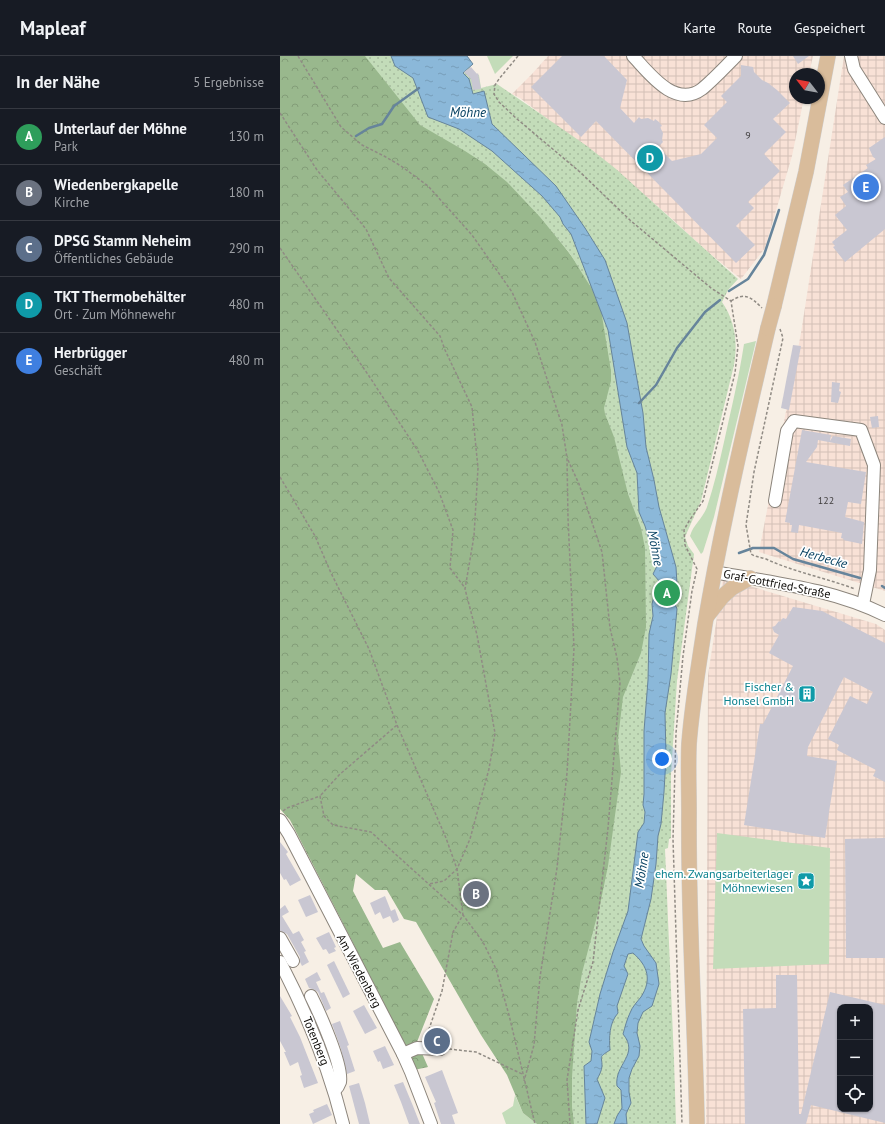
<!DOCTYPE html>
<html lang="de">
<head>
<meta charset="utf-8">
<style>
	:root { --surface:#171b24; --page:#20242c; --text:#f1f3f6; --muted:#9ea1a6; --line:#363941; --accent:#b45309 }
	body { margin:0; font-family:"PT Sans",sans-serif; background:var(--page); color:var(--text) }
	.controls { position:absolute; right:12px; bottom:12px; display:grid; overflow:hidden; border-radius:8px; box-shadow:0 1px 3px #0004 }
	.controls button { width:36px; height:36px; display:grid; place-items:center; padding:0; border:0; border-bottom:1px solid var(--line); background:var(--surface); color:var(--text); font:20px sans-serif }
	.compass { position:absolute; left:509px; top:12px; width:36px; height:36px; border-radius:50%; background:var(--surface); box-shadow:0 1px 3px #0004; rotate:301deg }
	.you { position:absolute; left:382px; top:703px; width:14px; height:14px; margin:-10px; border:3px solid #fff; border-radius:50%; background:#1a73e8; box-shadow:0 0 0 6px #1a73e833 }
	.badge { display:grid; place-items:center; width:26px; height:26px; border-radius:50%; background:var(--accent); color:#fff; font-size:13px; font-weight:700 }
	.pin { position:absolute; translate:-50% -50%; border:2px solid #fff; box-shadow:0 1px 4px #0006 }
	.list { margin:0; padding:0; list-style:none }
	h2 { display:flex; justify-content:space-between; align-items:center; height:52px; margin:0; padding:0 16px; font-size:17px }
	h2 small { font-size:13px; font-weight:400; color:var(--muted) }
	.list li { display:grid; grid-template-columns:26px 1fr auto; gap:12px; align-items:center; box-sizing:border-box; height:56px; padding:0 16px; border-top:1px solid var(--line) }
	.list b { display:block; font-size:15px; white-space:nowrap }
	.list p { margin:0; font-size:13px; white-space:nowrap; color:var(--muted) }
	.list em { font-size:13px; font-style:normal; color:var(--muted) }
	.icon { flex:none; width:22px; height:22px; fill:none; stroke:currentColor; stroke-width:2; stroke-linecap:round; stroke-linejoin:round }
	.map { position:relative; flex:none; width:605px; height:1068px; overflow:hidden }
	header { display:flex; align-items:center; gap:24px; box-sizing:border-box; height:56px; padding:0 20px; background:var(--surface); border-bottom:1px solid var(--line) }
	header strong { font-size:19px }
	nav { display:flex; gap:22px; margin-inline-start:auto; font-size:14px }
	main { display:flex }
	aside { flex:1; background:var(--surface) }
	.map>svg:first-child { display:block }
</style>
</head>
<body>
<header>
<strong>Mapleaf</strong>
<nav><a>Karte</a><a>Route</a><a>Gespeichert</a></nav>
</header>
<main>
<aside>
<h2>In der Nähe<small>5 Ergebnisse</small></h2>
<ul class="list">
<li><span class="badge" style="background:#2e9e5b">A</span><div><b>Unterlauf der Möhne</b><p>Park</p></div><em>130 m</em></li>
<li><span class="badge" style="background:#6b7280">B</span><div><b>Wiedenbergkapelle</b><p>Kirche</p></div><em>180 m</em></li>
<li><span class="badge" style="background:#5c6f8a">C</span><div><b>DPSG Stamm Neheim</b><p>Öffentliches Gebäude</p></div><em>290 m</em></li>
<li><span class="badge" style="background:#0f9aa8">D</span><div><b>TKT Thermobehälter</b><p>Ort · Zum Möhnewehr</p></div><em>480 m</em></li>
<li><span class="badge" style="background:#3f7fe0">E</span><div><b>Herbrügger</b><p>Geschäft</p></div><em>480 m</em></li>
</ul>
</aside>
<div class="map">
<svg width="605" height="1068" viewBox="0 0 605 1068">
	<defs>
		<pattern id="industrial-grid" width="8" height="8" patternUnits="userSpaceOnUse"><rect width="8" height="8" fill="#f8e1d6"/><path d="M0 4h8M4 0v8" fill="none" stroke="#d3c0b6"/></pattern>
		<pattern id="forest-crowns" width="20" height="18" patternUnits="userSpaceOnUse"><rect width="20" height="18" fill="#99b88d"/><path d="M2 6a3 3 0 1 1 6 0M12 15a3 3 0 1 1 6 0" fill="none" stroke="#839d78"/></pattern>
		<pattern id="park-dots" width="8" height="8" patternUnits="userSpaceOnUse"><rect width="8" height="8" fill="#c3dcb9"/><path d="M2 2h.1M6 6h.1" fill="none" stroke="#a6bc9e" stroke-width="1.8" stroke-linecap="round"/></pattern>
		<pattern id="water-ripples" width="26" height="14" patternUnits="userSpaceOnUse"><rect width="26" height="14" fill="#8bb8d9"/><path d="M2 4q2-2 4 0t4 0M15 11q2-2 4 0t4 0" fill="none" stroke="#779db9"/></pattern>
	</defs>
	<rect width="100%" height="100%" fill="#f7efe5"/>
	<g fill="url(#industrial-grid)" fill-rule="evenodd">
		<path d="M268,0H533L529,18H515V42H524L512,100L485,192L461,223L429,197L390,161L349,126L240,42L232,38L252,18Z"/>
		<path d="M564,0H605V535L479,496L521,277Z"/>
		<path d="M443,522L596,568L605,574V1068H426L428,619ZM560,951H590V1053H560Z"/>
	</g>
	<g fill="#c3dcb9">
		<path d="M207,0H233L215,18Z"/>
		<path d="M476,285L434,461L423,496L421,498L410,480C413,469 423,462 427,451C434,430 439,408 444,386C451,354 459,321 464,288Z"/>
		<path d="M437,777L550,792L549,908L433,913Z"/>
		<path d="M235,1039L243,1057L257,1068H226L222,1057L233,1050Z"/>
	</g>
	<path fill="url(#forest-crowns)" d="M0,0H111L212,95L309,223L328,274L377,510L306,1068H257L243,1057L227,1019L201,979L136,866L124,863L107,834H95L76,818L73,835L103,892L120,886L154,943L137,986L148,1011L134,1014L71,883L10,764L0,753Z"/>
	<path fill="url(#park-dots)" d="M85,0H183C187,7 191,16 199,19L201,32L217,28L307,90L336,113L458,223L448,234L442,246C455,265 458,286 454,309L421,445L405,481L408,490L414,498L397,625L391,719V782L389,783L388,792L385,793L394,1004L396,1068H294L292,1051V1021L297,947L302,917L320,849L328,810L341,716L338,683L343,641L361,597L366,571L365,492L361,472L348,438L334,381L325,358L324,352L331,325V315L321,254L317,241L290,198L260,161L227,126L205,108L185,95L140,69Z"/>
	<path fill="url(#water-ripples)" stroke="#66849b" d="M111,0H187L193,8L183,17L189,23L193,38L204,35L212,68L276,130L305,172L325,204L347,267L363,357L366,391L374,424L379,451L396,511L397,528L395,548L397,553L391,618L385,657L386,701L384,736L381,768L378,780L376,808L371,843L361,883L364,890L376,907L379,928L372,950L363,956L358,967L357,977L360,990L359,1000L352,1013L349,1022V1036L351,1047L346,1058L347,1068H334L337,1060L342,1052L341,1034L337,1030C334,1008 360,999 343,978C345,971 347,963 350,957C352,951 357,946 361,941C372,924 368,910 353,897L348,898L344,910L348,918L337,950L338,957C329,967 329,982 330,994C318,1002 322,999 322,1010C322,1014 319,1020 317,1023L325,1042L317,1068H306L304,1010L311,1005L312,995L309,986L320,938L333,896L348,855L358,776L364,767L365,756L363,749L364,738V675L368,624L369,578L373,560L372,548L376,532L380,526L373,518L377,510L365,470L359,456L357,417L347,391L328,274L291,178L283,168L280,161L262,140L212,95L179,73L148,61L133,22L115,10Z"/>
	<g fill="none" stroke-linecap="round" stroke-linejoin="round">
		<g stroke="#66849b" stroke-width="2.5">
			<path d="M76,80L89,72L102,68L114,50L139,32"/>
			<path d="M449,235L468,223L484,199L499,154"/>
			<path d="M359,347L376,329L397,292L425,256L440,244"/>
			<path d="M459,497L473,492H494L513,503L580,522"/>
			<path d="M602,530L605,532"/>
		</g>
	</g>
	<g fill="#c9c7d2" fill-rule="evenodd">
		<path d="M282,0H324L347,24L340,52L354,67L359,61L361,63L368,62L374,65L375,63L379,66L382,70L380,71L383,77L382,84L383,86L378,91L392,105L421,98L437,82L424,69L447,46L441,40L461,20V9L473,11L474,16L482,24L488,27L497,34L510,47L493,63L506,76L484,98L500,115L468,146L474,152L456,170L475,189L456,207L316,65L301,81L251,31Z"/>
		<path d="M513,0H529L518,8Z"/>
		<path d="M191,11L197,18L198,17L201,33L193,34L191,23L184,16Z"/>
		<path d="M605,81V173L565,206L553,191L555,190L552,186L567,174L555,159L566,150L560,141L568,136L563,129L588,112L586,109L596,103L593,101L589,92Z"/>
		<path d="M513,289L521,290L509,354L501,352Z"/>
		<path d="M552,326L560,327L559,335L561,336L558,347L551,346Z"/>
		<path d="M598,360L599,371L592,372L590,361Z"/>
		<path d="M522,374L551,379L550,385L553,380L571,383L570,390L538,384L537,391L526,406L586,416L581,448L568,446L565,461L584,466L582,488L563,484L564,483L561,482L562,477L519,469L518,477L511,476L512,469H510V467L505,466Z"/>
		<path d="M513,551L542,555L605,587V726L593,720L596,714L557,694L559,689L548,683L570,640L587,648L593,636L564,621L528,691L527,700L557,705L545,782L464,769L480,668H483L513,610L489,597L499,579L494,576L492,571L495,570L499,565L500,566L503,562L506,563Z"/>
		<path d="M605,782V902H566L565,783Z"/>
		<path d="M0,786L8,796L6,798L21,824L10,830L6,823L4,824L0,817Z"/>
		<path d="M194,829L200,830V845H192V831Z"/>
		<path d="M30,839L38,856L26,861L18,844Z"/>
		<path d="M105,840L111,855L115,853L119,864L113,867L110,860L103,863L100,856L95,859L90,847Z"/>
		<path d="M5,849L9,856L2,860L13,878L19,875L24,884L21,886L26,895L24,896L29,906L22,910L20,906V901L7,878L0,875V853Z"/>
		<path d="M49,876L56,891L54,892L56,895L49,898L46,893L43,894L36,882Z"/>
		<path d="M54,905L70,938L63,942L47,909Z"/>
		<path d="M37,916L41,924L36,926L41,937L44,936L51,952L46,955L38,936L35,934L29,932L25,923Z"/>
		<path d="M496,919H517L519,1058H521L550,936L605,949V1067L531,1049L526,1068H465L463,953L496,952ZM560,951H590V1053H560Z"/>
		<path d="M0,940L12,960L10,961L20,981L38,1027L24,1032L20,1020L22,1019L18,1006L10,1010L4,996H6L0,985Z"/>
		<path d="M84,949L97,972L85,978L73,955Z"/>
		<path d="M60,965L69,989L67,990L75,1015L67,1018L61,993L52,968Z"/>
		<path d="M105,990L114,1009L103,1013L100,1005L98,1006L93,995Z"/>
		<path d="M162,1014L178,1057L172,1059L175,1068H161L154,1047L156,1046L145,1021Z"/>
		<path d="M123,1026L133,1050L140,1068H129L121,1046L114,1029Z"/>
		<path d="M79,1027L85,1047L90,1068H79L69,1030Z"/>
		<path d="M47,1048L52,1059L33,1068L29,1058L34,1056L33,1054Z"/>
	</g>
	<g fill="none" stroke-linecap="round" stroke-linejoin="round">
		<defs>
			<g id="minor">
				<path d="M353,0C369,17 395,53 422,33C434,23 445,11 456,0"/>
				<path d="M571,0L574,13L605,62"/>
				<path d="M495,445L507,375L514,365L581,374L594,409L590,514L583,548"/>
				<path d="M434,516C493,527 550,532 605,559"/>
				<path d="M0,764L9,778L123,998L131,1016L151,1068"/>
				<path d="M0,882L13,905"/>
				<path d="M0,906C27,958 49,1011 63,1068"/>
				<path d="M31,940C39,956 63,1009 60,1026C59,1029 57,1032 55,1034"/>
				<path d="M123,998L137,992L160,993"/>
			</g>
			<g id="major">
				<path d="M494,250L526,116L548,0"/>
				<path d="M427,560L442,541L452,532L470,522"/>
				<path d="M417,1068C415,964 408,861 409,757C409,734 408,711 409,688C412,648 419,608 425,568C442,468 465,370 488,272"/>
			</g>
		</defs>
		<use href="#minor" stroke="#8c857c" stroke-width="14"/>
		<use href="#major" stroke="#cfcece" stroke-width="16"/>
		<g stroke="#908b84" stroke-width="1.5" stroke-dasharray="3 2" stroke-linecap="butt">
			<path d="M18,0L61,71L82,89L104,100L121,110L148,130L192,179L232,236L255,286L282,369L287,402L288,462L294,592L287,717L277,812L260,921L254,989L244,1025"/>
			<path d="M238,0L219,23L215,29L214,38L219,46L237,63L300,116L351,165L431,232L451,245L458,290L455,317L423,445L409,465L404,474L405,489L417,513L412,535L403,600L396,677L393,783L402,1068"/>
			<path d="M0,57L37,114L86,173L109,222L160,280L165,294L192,351L198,412L194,480L185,533L197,579L215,677L209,713L190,783L177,813L164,825L149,828"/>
			<path d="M0,192L89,320L138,395L159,436L173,474L170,512L185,532"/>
			<path d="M451,245C465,236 471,241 482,252"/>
			<path d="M500,273L503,282L474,416L466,469L471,498C475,501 480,501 486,503C514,516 546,522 575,533"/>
			<path d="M288,404L299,428L322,496L330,572L337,602L340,627L328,772L313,906L298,954L287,1024L290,1068"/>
			<path d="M0,421L35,480L51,517L89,593L117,669L166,782L177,813L183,859L173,876L162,935L147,979L144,983"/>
			<path d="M41,739L59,719L117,669"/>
			<path d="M3,755L7,752L40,740L44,760L53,769L91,776L183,859L203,886L216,913L229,959L255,1068"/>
			<path d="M169,993L196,996L242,1018"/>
		</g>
		<use href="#minor" stroke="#fff" stroke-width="12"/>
		<use href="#major" stroke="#d9bc9b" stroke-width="15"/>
		<defs>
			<path id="major-bridge" d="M488,272L494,250"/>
		</defs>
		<use href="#major-bridge" stroke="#cfcece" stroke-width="16" stroke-linecap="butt"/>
		<use href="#major-bridge" stroke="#d9bc9b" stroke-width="15"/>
	</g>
	<defs>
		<symbol id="building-square" viewBox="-11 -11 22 22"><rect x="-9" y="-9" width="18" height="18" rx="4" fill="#0f9aa8" stroke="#fff"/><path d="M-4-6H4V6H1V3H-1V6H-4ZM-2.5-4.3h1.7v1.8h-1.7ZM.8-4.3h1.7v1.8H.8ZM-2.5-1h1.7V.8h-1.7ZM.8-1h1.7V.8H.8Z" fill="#fff"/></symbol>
		<symbol id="sight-square" viewBox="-11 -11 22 22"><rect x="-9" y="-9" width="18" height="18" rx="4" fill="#0f9aa8" stroke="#fff"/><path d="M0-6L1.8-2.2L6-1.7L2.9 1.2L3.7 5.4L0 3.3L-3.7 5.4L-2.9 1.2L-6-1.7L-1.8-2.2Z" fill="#fff"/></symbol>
	</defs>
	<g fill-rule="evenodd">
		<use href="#building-square" x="517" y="628" width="20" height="20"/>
		<use href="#sight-square" x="516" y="815" width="20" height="20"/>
	</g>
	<g text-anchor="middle" stroke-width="3.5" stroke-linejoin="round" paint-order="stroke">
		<g font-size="10" fill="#3d3b3b">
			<text x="468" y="83">9</text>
			<text x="546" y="448">122</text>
		</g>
		<g font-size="12" fill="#0e0c09" stroke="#fff">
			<text transform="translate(497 528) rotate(11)" y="4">Graf-Gottfried-Straße</text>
			<text transform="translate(79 915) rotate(62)" y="4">Am Wiedenberg</text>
			<text transform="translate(36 985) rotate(68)" y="4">Totenberg</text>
		</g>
		<g font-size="12" fill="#0d838f" stroke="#fff" text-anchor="end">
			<text x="514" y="635">Fischer &amp;<tspan x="514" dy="14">Honsel GmbH</tspan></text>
			<text x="513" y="822">ehem. Zwangsarbeiterlager<tspan x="513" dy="14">Möhnewiesen</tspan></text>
		</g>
		<g font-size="13" font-style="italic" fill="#074161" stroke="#fff">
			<text x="188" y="61">Möhne</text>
			<text transform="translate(376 492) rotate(79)" y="5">Möhne</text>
			<text transform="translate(544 501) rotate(16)" y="5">Herbecke</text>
			<text transform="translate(361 814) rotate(-81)" y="5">Möhne</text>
		</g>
	</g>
</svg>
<div class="controls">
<button>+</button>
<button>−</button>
<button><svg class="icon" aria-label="locate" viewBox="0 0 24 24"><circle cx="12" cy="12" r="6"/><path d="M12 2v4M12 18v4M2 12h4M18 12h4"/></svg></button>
</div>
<svg class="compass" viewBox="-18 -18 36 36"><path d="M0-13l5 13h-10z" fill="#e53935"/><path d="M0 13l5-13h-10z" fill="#9ea1a6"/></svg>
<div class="you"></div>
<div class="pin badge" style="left:387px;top:537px;background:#2e9e5b">A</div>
<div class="pin badge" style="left:196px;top:838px;background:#6b7280">B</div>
<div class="pin badge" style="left:157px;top:985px;background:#5c6f8a">C</div>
<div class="pin badge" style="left:370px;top:102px;background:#0f9aa8">D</div>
<div class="pin badge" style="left:586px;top:131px;background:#3f7fe0">E</div>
</div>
</main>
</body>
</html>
